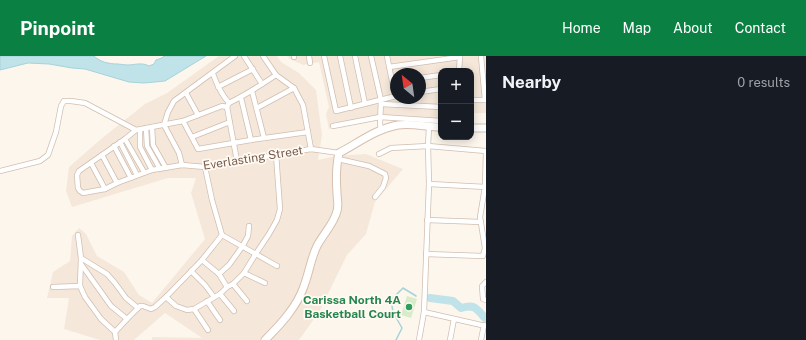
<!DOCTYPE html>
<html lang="en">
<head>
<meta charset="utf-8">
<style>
	:root { --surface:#171b24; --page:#20242c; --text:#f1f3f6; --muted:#9ea1a6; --line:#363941; --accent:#0b8043 }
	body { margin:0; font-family:"Public Sans",sans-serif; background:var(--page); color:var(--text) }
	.controls { position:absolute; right:12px; top:12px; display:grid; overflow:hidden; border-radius:8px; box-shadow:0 2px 10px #0003 }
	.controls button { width:36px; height:36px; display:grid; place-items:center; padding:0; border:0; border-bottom:1px solid var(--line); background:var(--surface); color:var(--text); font:20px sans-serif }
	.compass { position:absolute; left:390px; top:12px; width:36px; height:36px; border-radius:50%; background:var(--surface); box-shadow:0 2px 10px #0003; rotate:331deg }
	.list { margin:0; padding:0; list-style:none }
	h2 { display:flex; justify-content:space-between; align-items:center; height:52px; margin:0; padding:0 16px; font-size:17px }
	h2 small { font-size:13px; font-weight:400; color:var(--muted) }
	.map { position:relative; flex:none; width:486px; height:284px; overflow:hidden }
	header { display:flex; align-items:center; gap:24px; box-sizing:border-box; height:56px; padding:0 20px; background:var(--accent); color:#fff }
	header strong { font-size:19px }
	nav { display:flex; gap:22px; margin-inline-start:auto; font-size:14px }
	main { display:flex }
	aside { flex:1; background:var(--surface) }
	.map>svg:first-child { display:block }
</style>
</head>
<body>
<header>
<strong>Pinpoint</strong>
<nav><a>Home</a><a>Map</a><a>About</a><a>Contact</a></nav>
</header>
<main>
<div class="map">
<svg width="486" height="284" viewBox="0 0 486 284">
	<rect width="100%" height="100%" fill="#fdf6ec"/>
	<g fill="#f5e8da" fill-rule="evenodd">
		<path d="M219,0H277L281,6L299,17L316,34L322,79L318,104L336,100L366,98L403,113L375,146L366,178L347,199L319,256L299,284H152V281L202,282L165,257L134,284H100L64,273L69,242H47L53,216L70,205L72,180L79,172L86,178L97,200L124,216L139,239L152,247L205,183L191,137L196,122H168L72,151L66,135L69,111L101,83L145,48L167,37Z"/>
		<path d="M287,0H486V57H471V15H441V67L383,63L368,64L329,73L326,58L329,51L319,6L303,9L290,3ZM396,18H420V42H396Z"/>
	</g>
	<path fill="#d8ecc9" d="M407,240L417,243L411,262L401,259Z"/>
	<path fill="#bfe3e8" stroke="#a5d3da" d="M0,0H94C100,6 109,8 118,8C121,8 124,9 127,9C135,9 142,6 149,10L154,8L156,4L162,2L164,0H206L165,25L144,27L129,26L85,13L72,12L49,8L28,7L0,14Z"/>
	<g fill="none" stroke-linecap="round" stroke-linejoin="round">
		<path stroke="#a5d3da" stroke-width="1.5" d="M396,284L402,272L393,256L391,244L403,232L416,240"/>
		<path stroke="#bfe3e8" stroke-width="8" d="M430,242L453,245L461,252C475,248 476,252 485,262H486"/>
		<defs>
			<g id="street">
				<path d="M244,0L262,28"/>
				<path d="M263,0L276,19L294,32L303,49L311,93"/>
				<path d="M294,0V1"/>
				<path d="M309,0L310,7"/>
				<path d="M324,0L336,55L396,40"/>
				<path d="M340,0L351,52"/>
				<path d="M355,0L365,48"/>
				<path d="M371,0L381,44L380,68L381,73"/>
				<path d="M387,0L395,40"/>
				<path d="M481,0L485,44"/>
				<path d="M389,11L460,1"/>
				<path d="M459,15L460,0"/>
				<path d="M213,18C217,29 221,38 229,47"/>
				<path d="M420,22L441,19"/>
				<path d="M218,31L253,13"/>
				<path d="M252,35L264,82"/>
				<path d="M420,36L441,33"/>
				<path d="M186,37L198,59"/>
				<path d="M241,42L251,84"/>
				<path d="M472,44H486"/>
				<path d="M229,47L227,51L237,105"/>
				<path d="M229,47C246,39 261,29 276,19"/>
				<path d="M381,48L441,51"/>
				<path d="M227,51L222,50L183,65L136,74L125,83L79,115L77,119L78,132L80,135L83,137L105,133L117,127L152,114L182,109L205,111L311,93L339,97"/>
				<path d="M257,52L294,32"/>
				<path d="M183,65L198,93L251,84L308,76"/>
				<path d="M333,70L380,61L441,65"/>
				<path d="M152,71L153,89L166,112"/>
				<path d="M146,72L147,90L160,113"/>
				<path d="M140,74V91L152,114"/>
				<path d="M192,81L230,66"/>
				<path d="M125,83L144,116"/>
				<path d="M120,86L137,119"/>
				<path d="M114,90L131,122"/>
				<path d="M379,98L391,92L428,90L486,95"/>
				<path d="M102,99L117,127"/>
				<path d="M338,103L369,110L385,118L386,122L383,131L375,141"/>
				<path d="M91,107L105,133"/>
				<path d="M182,109L179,97L164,69L168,56L174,45L235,0"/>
				<path d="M0,115L40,105L48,99L56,76L61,50L64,45H71L85,47L136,74"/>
				<path d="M429,128L486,131"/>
				<path d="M427,164L481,166"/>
				<path d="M78,179L81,202L80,230"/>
				<path d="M222,179L277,210"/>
				<path d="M426,198L483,200L485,192L480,161L485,131L486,95"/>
				<path d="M81,202L107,218L115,227L126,242L138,252"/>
				<path d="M202,204L219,218L227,231"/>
				<path d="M81,208L111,250L127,263"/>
				<path d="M191,215L205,229L214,241"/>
				<path d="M244,217L265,227"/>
				<path d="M219,218L229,209L242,191L248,180L249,170"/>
				<path d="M486,226L482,230L483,243L486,244"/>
				<path d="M233,228L247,245"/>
				<path d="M53,231L80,230L85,241L101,263L115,276L127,263L140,250H143L151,253L155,251L166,241L202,204L222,179L212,144L205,111"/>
				<path d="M220,238L234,255"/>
				<path d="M166,241L176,250L187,254L194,253L220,238L227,231L233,228L244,217L255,199L269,178L277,164L280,153L276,98"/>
				<path d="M207,245L220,264"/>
				<path d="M194,253L208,274"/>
				<path d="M424,256L486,270"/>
				<path d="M115,276L116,284"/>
				<path d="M419,284L424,256L429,128L428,90L429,71"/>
				<path d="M450,284L454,263"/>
				<path d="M481,284L484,269"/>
			</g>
			<g id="secondary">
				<path d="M471,72H486"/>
				<path d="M265,284C280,269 297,251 304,230C309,217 311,202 317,190C323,178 334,168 337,155C339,149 337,143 337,137C336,124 336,110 339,97C358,87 376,73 398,69C412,67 427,71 441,71"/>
			</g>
		</defs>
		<use href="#street" stroke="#d1beb0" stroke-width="6"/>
		<use href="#secondary" stroke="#d6c0b0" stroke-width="9"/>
		<use href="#street" stroke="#fff" stroke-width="4.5"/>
		<use href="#secondary" stroke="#fff" stroke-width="7"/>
	</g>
	<circle fill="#2e9e5b" stroke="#fffaf3" stroke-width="1.5" cx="409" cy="251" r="4"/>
	<g text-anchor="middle" stroke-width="3.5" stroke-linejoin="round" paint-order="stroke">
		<g font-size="12" fill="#7a5c4d" stroke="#fffaf3">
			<text transform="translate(253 102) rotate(-9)" y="4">Everlasting Street</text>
		</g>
		<g font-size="12" font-weight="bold" fill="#27864d" stroke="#fffaf3" text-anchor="end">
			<text x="401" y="248">Carissa North 4A<tspan x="401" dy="14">Basketball Court</tspan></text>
		</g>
	</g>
</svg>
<div class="controls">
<button>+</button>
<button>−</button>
</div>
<svg class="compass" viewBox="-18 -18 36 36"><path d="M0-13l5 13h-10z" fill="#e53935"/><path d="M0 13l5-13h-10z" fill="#9ea1a6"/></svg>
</div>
<aside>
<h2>Nearby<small>0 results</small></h2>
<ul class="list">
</ul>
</aside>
</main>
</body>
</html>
